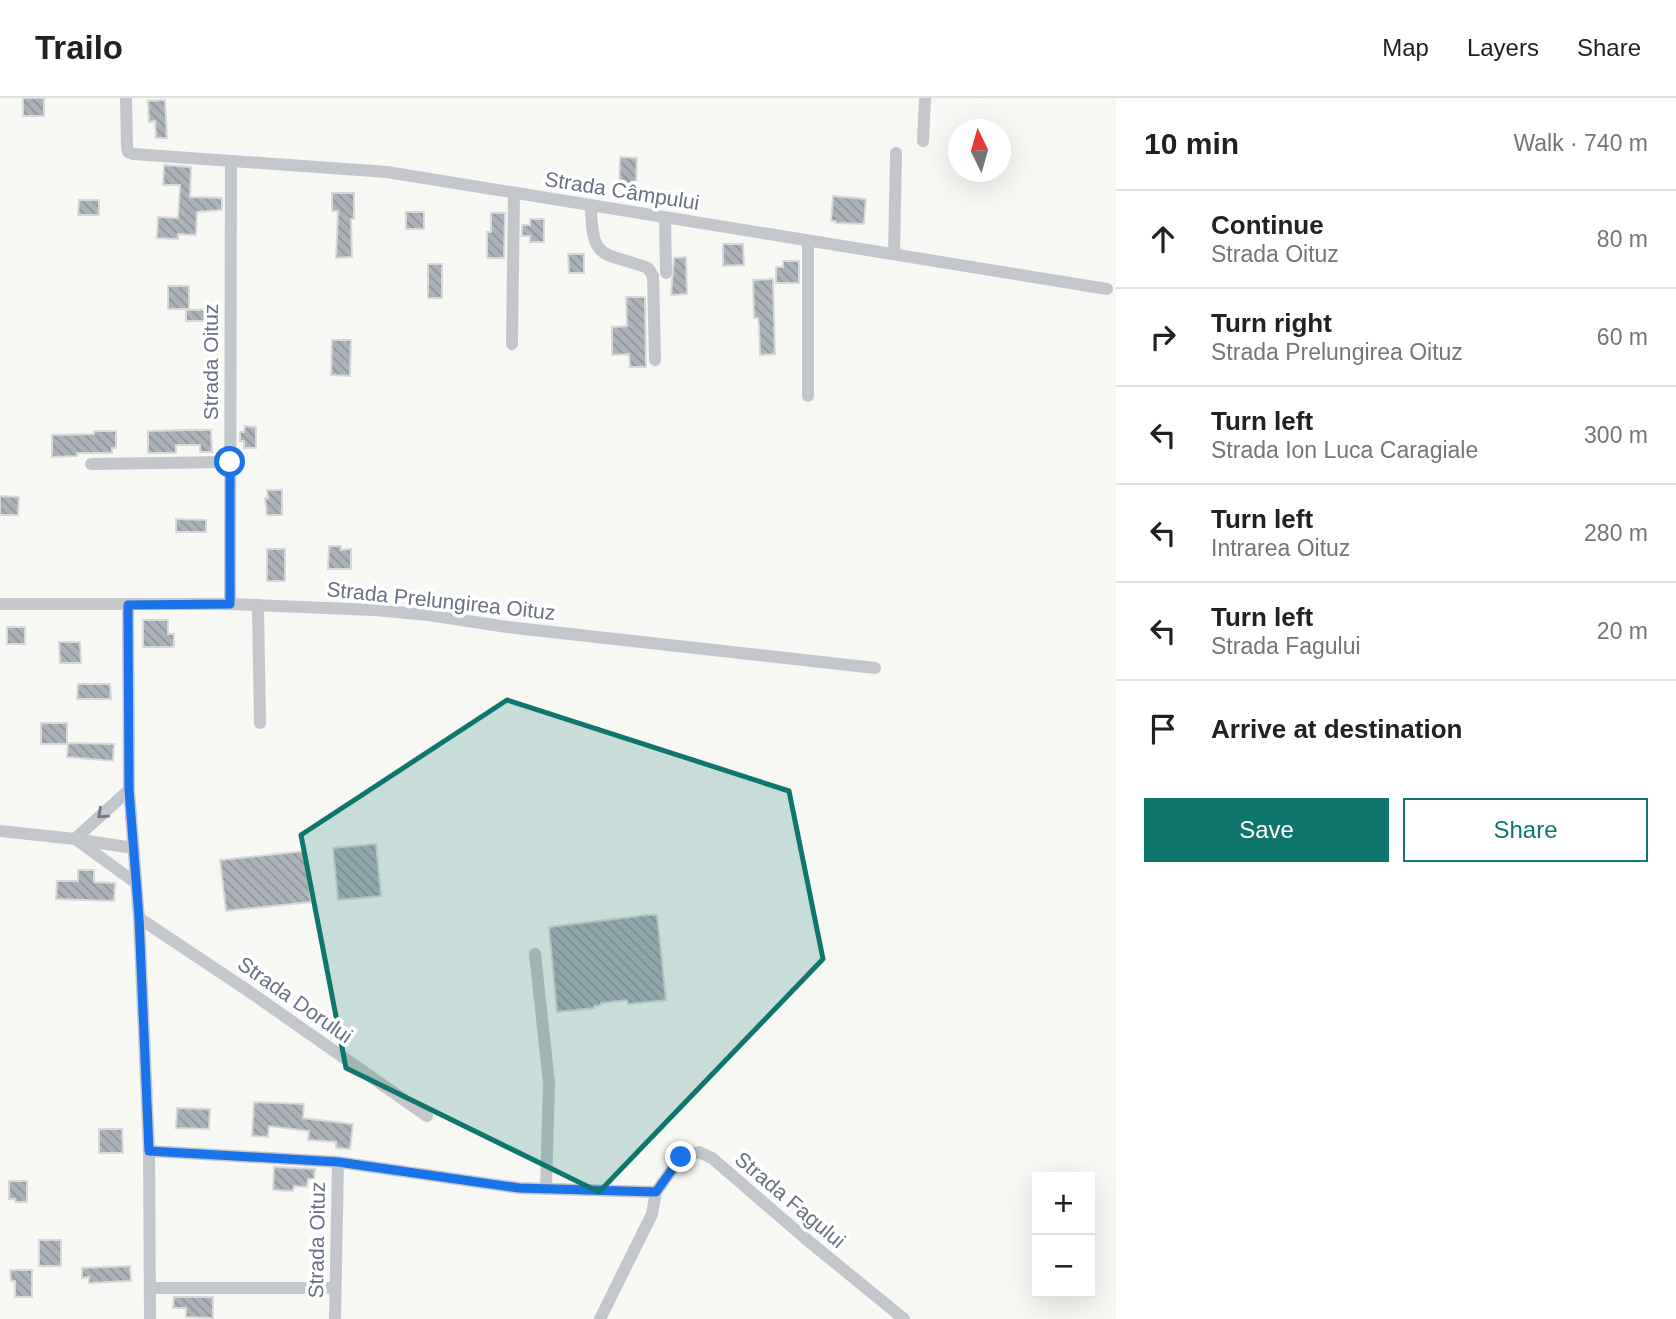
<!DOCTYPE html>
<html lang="en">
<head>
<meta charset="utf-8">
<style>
	:root { --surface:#fff; --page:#f2f2f2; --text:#202124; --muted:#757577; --line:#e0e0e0; --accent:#0f766e }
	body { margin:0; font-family:Arial,sans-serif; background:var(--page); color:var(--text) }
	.controls { position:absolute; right:21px; bottom:21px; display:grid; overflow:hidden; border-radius:0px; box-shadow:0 7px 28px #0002 }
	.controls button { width:63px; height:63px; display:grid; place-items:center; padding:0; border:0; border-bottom:2px solid var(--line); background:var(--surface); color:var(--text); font:35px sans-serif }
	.compass { position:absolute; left:948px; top:21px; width:63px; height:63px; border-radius:50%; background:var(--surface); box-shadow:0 7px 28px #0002; rotate:355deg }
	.stop { position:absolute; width:21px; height:21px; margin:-16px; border:5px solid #1a73e8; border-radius:50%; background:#fff }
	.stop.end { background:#1a73e8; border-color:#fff; box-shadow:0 2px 7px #0008 }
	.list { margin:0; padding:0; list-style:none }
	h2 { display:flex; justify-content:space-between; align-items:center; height:91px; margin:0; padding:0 28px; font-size:30px }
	h2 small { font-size:23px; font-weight:400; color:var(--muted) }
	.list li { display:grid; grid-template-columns:46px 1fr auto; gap:21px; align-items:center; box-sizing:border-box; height:98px; padding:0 28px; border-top:2px solid var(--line) }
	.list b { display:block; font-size:26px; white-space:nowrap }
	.list p { margin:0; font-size:23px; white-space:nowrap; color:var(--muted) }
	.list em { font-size:23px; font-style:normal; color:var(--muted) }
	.actions { display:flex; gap:14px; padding:21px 28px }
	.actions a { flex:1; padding:16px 0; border:2px solid var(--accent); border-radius:0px; text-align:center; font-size:24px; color:var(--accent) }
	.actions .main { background:var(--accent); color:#fff }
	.icon { flex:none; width:38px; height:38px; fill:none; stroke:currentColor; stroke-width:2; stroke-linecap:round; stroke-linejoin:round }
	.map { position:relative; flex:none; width:1116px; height:1221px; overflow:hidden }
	header { display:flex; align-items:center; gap:42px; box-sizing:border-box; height:98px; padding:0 35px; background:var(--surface); border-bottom:2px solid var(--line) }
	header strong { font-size:33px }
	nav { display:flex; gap:38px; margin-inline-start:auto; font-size:24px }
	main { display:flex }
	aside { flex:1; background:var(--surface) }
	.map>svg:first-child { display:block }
</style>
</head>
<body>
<header>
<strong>Trailo</strong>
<nav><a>Map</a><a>Layers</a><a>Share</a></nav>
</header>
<main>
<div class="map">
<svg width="1116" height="1221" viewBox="0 0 1116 1221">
	<defs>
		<pattern id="building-back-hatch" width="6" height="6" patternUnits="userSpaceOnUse" patternTransform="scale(1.75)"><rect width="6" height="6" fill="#acb2b9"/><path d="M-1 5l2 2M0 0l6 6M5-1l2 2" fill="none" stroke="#90959c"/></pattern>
	</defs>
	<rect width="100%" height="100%" fill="#f7f7f4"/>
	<g fill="url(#building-back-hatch)" stroke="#d8d9d7" stroke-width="2">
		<rect x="23" y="0" width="21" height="18"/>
		<path d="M165,2L167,40H156L155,23L149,24L148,3Z"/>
		<path d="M620,59L637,60L636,89H619Z"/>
		<path d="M164,67L191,69L190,99L222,100V112L197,114L196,137L178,136V141L157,140L158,119L178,120L180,87H163Z"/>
		<path d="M332,95H354V121H351L352,159L336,160L338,113H332Z"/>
		<path d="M833,98L866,101L864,126L836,125V123H831Z"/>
		<path d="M79,102H99V117H78Z"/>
		<rect x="406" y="114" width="18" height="17"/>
		<path d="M491,115H505L504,160H487V134H491Z"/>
		<path d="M530,121H544V144H530V138H522V127H530Z"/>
		<path d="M723,146H743L744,167L723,168Z"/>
		<path d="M568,156H584V175H569Z"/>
		<path d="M686,159L687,196L671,197L674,160Z"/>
		<path d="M783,163H799V185H776V169H783Z"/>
		<rect x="428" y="166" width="14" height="34"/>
		<path d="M773,181L775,256L760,257L759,228L758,220H754L753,182Z"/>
		<rect x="168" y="188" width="21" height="23"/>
		<path d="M626,199H645L646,269H630L629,256L612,257V229L627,228Z"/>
		<rect x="186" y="212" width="31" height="11"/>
		<path d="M332,242H351L350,278L331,277Z"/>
		<path d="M245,328L256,329V350H244V343H240V334H244Z"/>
		<path d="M186,332H211L212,354H200V347H176V355H148V333Z"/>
		<path d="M94,333H116V350H112V355H77V358L52,359V337L94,336Z"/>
		<path d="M267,392H282V417H267L265,400H268Z"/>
		<path d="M0,398L19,399L18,417H0Z"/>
		<path d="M176,421L206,422V434H176Z"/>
		<path d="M329,448H341V452L351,451V471H328Z"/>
		<rect x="267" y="451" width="18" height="32"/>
		<path d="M143,522H168V536H174V549H143Z"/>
		<rect x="7" y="529" width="18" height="17"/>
		<path d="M59,544H80L81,565H60Z"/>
		<path d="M78,586H110L111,601H77Z"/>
		<rect x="41" y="625" width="26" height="21"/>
		<path d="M68,645L114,646L113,663L67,659Z"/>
		<path d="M376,746L381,798L338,802L333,750Z"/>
		<path d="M305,753L311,804L226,813L220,762Z"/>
		<path d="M78,772H94V784L115,785L114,803L56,801L57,783H78Z"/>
		<path d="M648,817H657L666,902L628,906L627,902L601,905V907L594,908V910L557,914L549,829Z"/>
		<path d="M254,1004L304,1006L303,1020L353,1026L350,1051L336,1050V1044L308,1042L309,1033L269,1028L268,1039L252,1038Z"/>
		<path d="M177,1010L210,1011L209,1031L176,1030Z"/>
		<path d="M99,1031H122L123,1055H99Z"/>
		<path d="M274,1069L315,1071L314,1081H308L307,1089L294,1088L293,1093L273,1092Z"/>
		<path d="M9,1083H27V1104H15V1101H9Z"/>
		<rect x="39" y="1142" width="22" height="26"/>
		<path d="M130,1168L131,1183L89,1185V1179L82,1180V1170Z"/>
		<path d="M10,1172H32V1199H15V1183H11Z"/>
		<path d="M174,1199H213V1220L186,1219V1210H173Z"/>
	</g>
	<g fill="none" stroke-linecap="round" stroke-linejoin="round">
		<g stroke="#c3c6ca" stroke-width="12">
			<path d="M126,0L127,49L128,54L133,56L387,74L1107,191"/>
			<path d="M923,43L925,0"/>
			<path d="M591,108C592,165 603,153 648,170L653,178L655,262"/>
			<path d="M665,120L666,175"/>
			<path d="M894,156L896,55"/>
			<path d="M512,246L514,95"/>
			<path d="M808,298V143"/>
			<path d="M91,366L230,364"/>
			<path d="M0,506H230L374,512L429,517L507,529L875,570"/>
			<path d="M230,506L231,63"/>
			<path d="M128,507L129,692L139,820L149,1053L150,1221"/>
			<path d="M258,507L260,625"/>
			<path d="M0,733L75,741L133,750"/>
			<path d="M75,741L129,692"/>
			<path d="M78,743L136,785"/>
			<path d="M139,820L247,892L427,1018"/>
			<path d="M535,856L549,985L546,1091"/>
			<path d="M149,1053L338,1064L519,1090L656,1094"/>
			<path d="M150,1190H335"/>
			<path d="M335,1221L338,1064"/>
			<path d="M600,1221L652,1116L656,1094L681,1059L699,1054L712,1060L806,1141L904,1221"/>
		</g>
	</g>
	<defs><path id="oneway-chevron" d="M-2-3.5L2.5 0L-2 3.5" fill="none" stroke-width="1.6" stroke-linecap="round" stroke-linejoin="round" transform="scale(1.75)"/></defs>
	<use stroke="#6d7688" href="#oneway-chevron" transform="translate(102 716) rotate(138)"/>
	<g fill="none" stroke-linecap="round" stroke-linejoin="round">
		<path stroke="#1a73e8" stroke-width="9" d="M230,364V506L128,507L129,692L139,820L149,1053L338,1064L519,1090L656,1094L681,1059"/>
	</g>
	<path fill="#0f766e" fill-opacity="0.2" stroke="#0f766e" stroke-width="5" stroke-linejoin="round" d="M507,602L789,693L823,861L599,1094L346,970L301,737Z"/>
	<g text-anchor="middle" stroke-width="7" stroke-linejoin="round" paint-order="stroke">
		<g font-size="21" fill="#687284" stroke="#fff">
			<text transform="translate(622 93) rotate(9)" y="7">Strada Câmpului</text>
			<text transform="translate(211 264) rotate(-90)" y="7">Strada Oituz</text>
			<text transform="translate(441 503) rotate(6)" y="7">Strada Prelungirea Oituz</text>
			<text transform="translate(295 902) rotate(35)" y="7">Strada Dorului</text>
			<text transform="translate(790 1102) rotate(40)" y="7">Strada Fagului</text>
			<text transform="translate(317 1142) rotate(-89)" y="7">Strada Oituz</text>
		</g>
	</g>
</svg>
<div class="controls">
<button>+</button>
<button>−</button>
</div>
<svg class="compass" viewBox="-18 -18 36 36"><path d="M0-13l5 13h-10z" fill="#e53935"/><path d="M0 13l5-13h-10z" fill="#757577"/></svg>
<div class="stop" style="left:230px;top:364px"></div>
<div class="stop end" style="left:681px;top:1059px"></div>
</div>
<aside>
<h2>10 min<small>Walk · 740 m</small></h2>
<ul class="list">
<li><svg class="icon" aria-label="ahead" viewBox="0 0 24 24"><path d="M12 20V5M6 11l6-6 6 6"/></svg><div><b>Continue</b><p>Strada Oituz</p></div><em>80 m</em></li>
<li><svg class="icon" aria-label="right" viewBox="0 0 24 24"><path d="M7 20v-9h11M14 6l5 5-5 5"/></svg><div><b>Turn right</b><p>Strada Prelungirea Oituz</p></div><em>60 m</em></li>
<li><svg class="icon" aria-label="left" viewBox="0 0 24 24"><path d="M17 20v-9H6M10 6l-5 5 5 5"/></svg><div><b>Turn left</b><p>Strada Ion Luca Caragiale</p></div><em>300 m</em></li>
<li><svg class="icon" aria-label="left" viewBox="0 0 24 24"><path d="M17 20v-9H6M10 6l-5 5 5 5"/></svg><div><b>Turn left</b><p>Intrarea Oituz</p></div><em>280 m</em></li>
<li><svg class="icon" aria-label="left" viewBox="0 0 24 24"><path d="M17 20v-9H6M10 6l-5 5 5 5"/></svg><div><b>Turn left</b><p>Strada Fagului</p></div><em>20 m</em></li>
<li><svg class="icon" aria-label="arrive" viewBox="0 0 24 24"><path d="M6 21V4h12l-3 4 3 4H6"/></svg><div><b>Arrive at destination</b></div></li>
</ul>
<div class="actions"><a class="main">Save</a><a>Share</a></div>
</aside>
</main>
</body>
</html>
